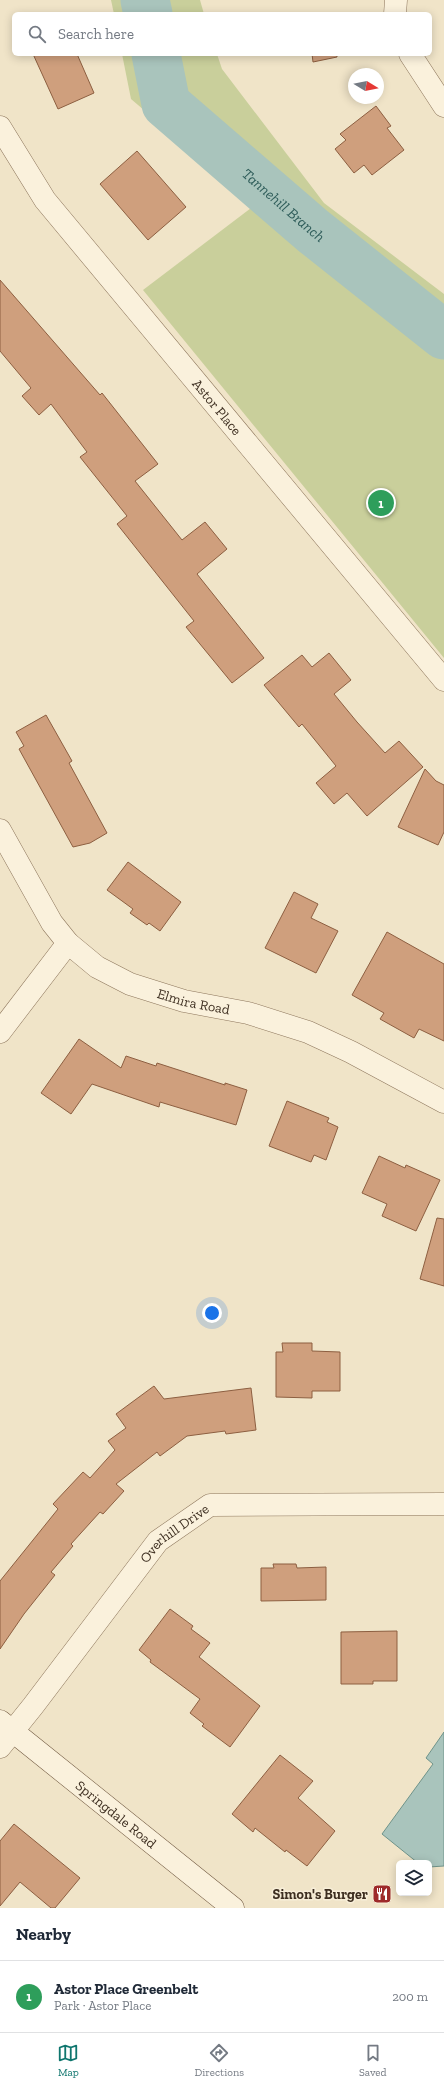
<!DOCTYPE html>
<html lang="en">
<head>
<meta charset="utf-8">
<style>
	:root { --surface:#fff; --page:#f6f6f7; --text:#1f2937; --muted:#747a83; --line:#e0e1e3; --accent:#0f766e }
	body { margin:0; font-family:"Zilla Slab",serif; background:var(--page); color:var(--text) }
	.controls { position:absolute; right:12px; bottom:12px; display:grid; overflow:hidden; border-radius:6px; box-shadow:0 2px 10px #0003 }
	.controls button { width:36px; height:36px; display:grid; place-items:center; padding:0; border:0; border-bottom:1px solid var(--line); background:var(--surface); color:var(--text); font:20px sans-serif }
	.compass { position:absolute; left:348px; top:68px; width:36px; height:36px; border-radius:50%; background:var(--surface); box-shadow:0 2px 10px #0003; rotate:100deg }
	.you { position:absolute; left:212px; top:1313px; width:14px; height:14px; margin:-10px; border:3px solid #fff; border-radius:50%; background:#1a73e8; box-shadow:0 0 0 6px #1a73e833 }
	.badge { display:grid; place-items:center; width:26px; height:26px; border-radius:50%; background:var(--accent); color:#fff; font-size:13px; font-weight:700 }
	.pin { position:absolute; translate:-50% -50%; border:2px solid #fff; box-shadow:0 1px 4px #0006 }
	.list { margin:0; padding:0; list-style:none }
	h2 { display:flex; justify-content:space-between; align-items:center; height:52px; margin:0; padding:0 16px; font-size:17px }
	h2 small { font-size:13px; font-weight:400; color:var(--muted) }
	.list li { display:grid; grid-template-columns:26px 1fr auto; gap:12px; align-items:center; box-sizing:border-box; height:72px; padding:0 16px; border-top:1px solid var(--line) }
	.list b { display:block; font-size:15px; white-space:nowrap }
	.list p { margin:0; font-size:13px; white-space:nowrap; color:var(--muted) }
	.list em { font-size:13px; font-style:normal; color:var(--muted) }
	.icon { flex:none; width:22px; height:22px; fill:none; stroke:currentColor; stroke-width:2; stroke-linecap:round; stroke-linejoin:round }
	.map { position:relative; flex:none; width:444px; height:1908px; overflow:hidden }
	.search { position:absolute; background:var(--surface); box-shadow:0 2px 10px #0003; left:12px; right:12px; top:12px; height:44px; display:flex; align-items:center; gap:10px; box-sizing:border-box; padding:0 14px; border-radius:6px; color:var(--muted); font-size:15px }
	.sheet { height:124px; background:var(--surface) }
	nav { display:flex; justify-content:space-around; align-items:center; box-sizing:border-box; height:56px; border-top:1px solid var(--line); background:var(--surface); font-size:11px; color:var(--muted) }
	nav a { display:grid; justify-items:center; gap:2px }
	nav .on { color:var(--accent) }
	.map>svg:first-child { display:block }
</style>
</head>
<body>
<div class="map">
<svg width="444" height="1908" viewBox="0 0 444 1908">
	<rect width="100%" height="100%" fill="#f0e4c8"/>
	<g fill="#c9cf9b">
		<path d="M111,0H200L204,14H114Z"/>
		<path d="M122,54H217L222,69L324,203L444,294V658L143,290L255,205L131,99Z"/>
	</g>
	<path fill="#a9c4bc" stroke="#6f938a" d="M444,1732V1866L429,1867V1863H418L382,1834L433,1764L426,1758Z"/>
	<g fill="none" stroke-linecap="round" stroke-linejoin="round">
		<g stroke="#a9c4bc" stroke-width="49">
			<path d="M145,0L148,14"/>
			<path id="s1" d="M156,54L166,104L313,231L444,335"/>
		</g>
	</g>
	<g fill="#cf9f7d" stroke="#8d5f41">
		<path d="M33,54H77L94,93L58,109Z"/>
		<path d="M312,54H337V57L313,62Z"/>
		<path d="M376,106L391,126L387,128L404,150L372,175L364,165L354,173L335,149L346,140L340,134Z"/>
		<path d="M137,151L186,207L148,240L100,184Z"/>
		<path d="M0,280L100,395L102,393L158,464L135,481L182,540L205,522L227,549L197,574L264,658L232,683L186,627L194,621L117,524L127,516L80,457L87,452L51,404L39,415L22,396L31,388L0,351Z"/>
		<path d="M329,653L351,680L334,694L357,722L385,753L399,741L423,767L367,816L347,793L334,804L316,783L336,766L302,724L299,727L264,685L302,655L312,667Z"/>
		<path d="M46,715L72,761L69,763L107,833L90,843L73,847L19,749L24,746L16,732Z"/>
		<path d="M425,769L436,781L444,785V832L438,845L398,827Z"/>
		<path d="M128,862L181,902L160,931L149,923L147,925L130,913L133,909L107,890Z"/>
		<path d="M294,892L318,904L311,918L338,931L316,973L265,948Z"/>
		<path d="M387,932L444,964V1041L419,1029L414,1038L380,1019L384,1013L352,995Z"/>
		<path d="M79,1039L121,1068L126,1056L156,1066L157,1063L225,1085V1083L247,1090L236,1125L160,1102L159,1107L92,1084L71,1114L41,1093Z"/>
		<path d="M287,1101L329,1118L327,1122L338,1127L326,1160L314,1155L311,1162L269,1146Z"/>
		<path d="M379,1156L405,1168L406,1165L440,1180L416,1231L382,1216L387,1204L362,1193Z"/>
		<path d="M437,1218L444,1219V1286L420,1279Z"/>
		<path d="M282,1343H312V1351L340,1352V1391H312V1398L276,1397V1352H283Z"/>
		<path d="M154,1386L164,1399L251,1388L256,1430L226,1434L225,1431L187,1436L160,1456L157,1452L116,1484L124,1491L103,1514L100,1512L71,1544L73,1546L51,1572L55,1575L24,1614L0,1649V1581L58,1509L53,1504L83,1472L90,1478L115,1450L108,1441L126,1428L116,1414Z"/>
		<path d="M273,1564H296L297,1568L326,1567V1600L261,1601V1568H274Z"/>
		<path d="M170,1609L193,1626L191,1629L210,1643L199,1657L260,1706L230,1747L202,1726L204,1724L190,1713L200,1699L150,1662L151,1660L139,1650Z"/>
		<path d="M397,1631V1681H373V1684H341V1632Z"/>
		<path d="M280,1755L313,1781L298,1798L335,1831L307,1866L286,1850L285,1852L255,1828L253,1832L232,1814Z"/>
		<path d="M14,1824L80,1878L55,1908H51L20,1882L0,1906V1841Z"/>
	</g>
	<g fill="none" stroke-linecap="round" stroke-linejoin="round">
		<defs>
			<g id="street">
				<path d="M395,14L396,0"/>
				<path d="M410,54L444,106"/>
				<path id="s2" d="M0,127L45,200L444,680"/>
				<path id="s3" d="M0,830L52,923L68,943L97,967L130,984L184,1001L248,1013L308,1032L351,1052L444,1102"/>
				<path d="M0,1032L68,943"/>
				<path id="s4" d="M0,1747L33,1706L158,1541L210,1505L444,1504"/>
			</g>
			<g id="secondary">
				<path id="s5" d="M0,1721L233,1908"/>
			</g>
		</defs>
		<use href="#street" stroke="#8d765c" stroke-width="23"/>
		<use href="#secondary" stroke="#6f573f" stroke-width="23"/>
		<use href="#street" stroke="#faf1dc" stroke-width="22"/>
		<use href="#secondary" stroke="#faf1dc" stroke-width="22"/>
	</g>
	<defs>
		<symbol id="restaurant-square" viewBox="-11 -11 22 22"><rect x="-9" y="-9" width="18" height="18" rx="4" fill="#9e2a2b" stroke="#f7eed8"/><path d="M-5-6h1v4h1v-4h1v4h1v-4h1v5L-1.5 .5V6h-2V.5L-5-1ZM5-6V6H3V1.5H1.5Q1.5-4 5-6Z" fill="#fff"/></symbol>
	</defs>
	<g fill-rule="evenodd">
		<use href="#restaurant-square" x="371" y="1883" width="22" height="22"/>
	</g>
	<g text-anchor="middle" stroke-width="3" stroke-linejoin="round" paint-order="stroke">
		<g font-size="14" fill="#3d2e20" stroke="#f7eed8">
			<text dy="5" stroke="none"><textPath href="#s2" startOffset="355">Astor Place</textPath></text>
			<text dy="5" stroke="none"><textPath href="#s3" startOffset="273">Elmira Road</textPath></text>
			<text dy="5" stroke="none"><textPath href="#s4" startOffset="277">Overhill Drive</textPath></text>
			<text dy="5" stroke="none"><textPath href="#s5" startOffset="149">Springdale Road</textPath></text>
		</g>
		<g font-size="14" font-weight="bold" fill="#3d2e20" stroke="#f7eed8" text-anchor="end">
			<text x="368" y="1899">Simon's Burger</text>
		</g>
		<g font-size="15" font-style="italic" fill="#2f5d5a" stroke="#f7eed8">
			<text dy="5" stroke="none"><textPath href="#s1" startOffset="206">Tannehill Branch</textPath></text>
		</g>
	</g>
</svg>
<div class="controls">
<button><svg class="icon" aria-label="layers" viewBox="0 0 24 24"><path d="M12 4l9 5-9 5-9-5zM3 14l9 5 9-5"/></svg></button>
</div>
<svg class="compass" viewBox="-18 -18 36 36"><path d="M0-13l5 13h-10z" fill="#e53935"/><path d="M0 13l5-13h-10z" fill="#747a83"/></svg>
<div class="you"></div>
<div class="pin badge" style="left:381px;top:503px;background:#2e9e5b">1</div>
<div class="search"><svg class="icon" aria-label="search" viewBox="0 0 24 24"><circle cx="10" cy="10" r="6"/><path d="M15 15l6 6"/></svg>Search here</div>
</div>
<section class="sheet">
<h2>Nearby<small></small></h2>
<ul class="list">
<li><span class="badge" style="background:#2e9e5b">1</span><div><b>Astor Place Greenbelt</b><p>Park · Astor Place</p></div><em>200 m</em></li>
</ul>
</section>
<nav>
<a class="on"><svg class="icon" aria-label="map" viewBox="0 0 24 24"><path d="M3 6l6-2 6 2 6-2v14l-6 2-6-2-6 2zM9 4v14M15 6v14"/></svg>Map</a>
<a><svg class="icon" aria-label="directions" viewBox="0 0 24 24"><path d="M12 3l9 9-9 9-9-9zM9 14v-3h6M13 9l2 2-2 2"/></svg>Directions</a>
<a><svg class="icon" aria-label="saved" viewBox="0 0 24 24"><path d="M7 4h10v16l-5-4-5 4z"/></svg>Saved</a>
</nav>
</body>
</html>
